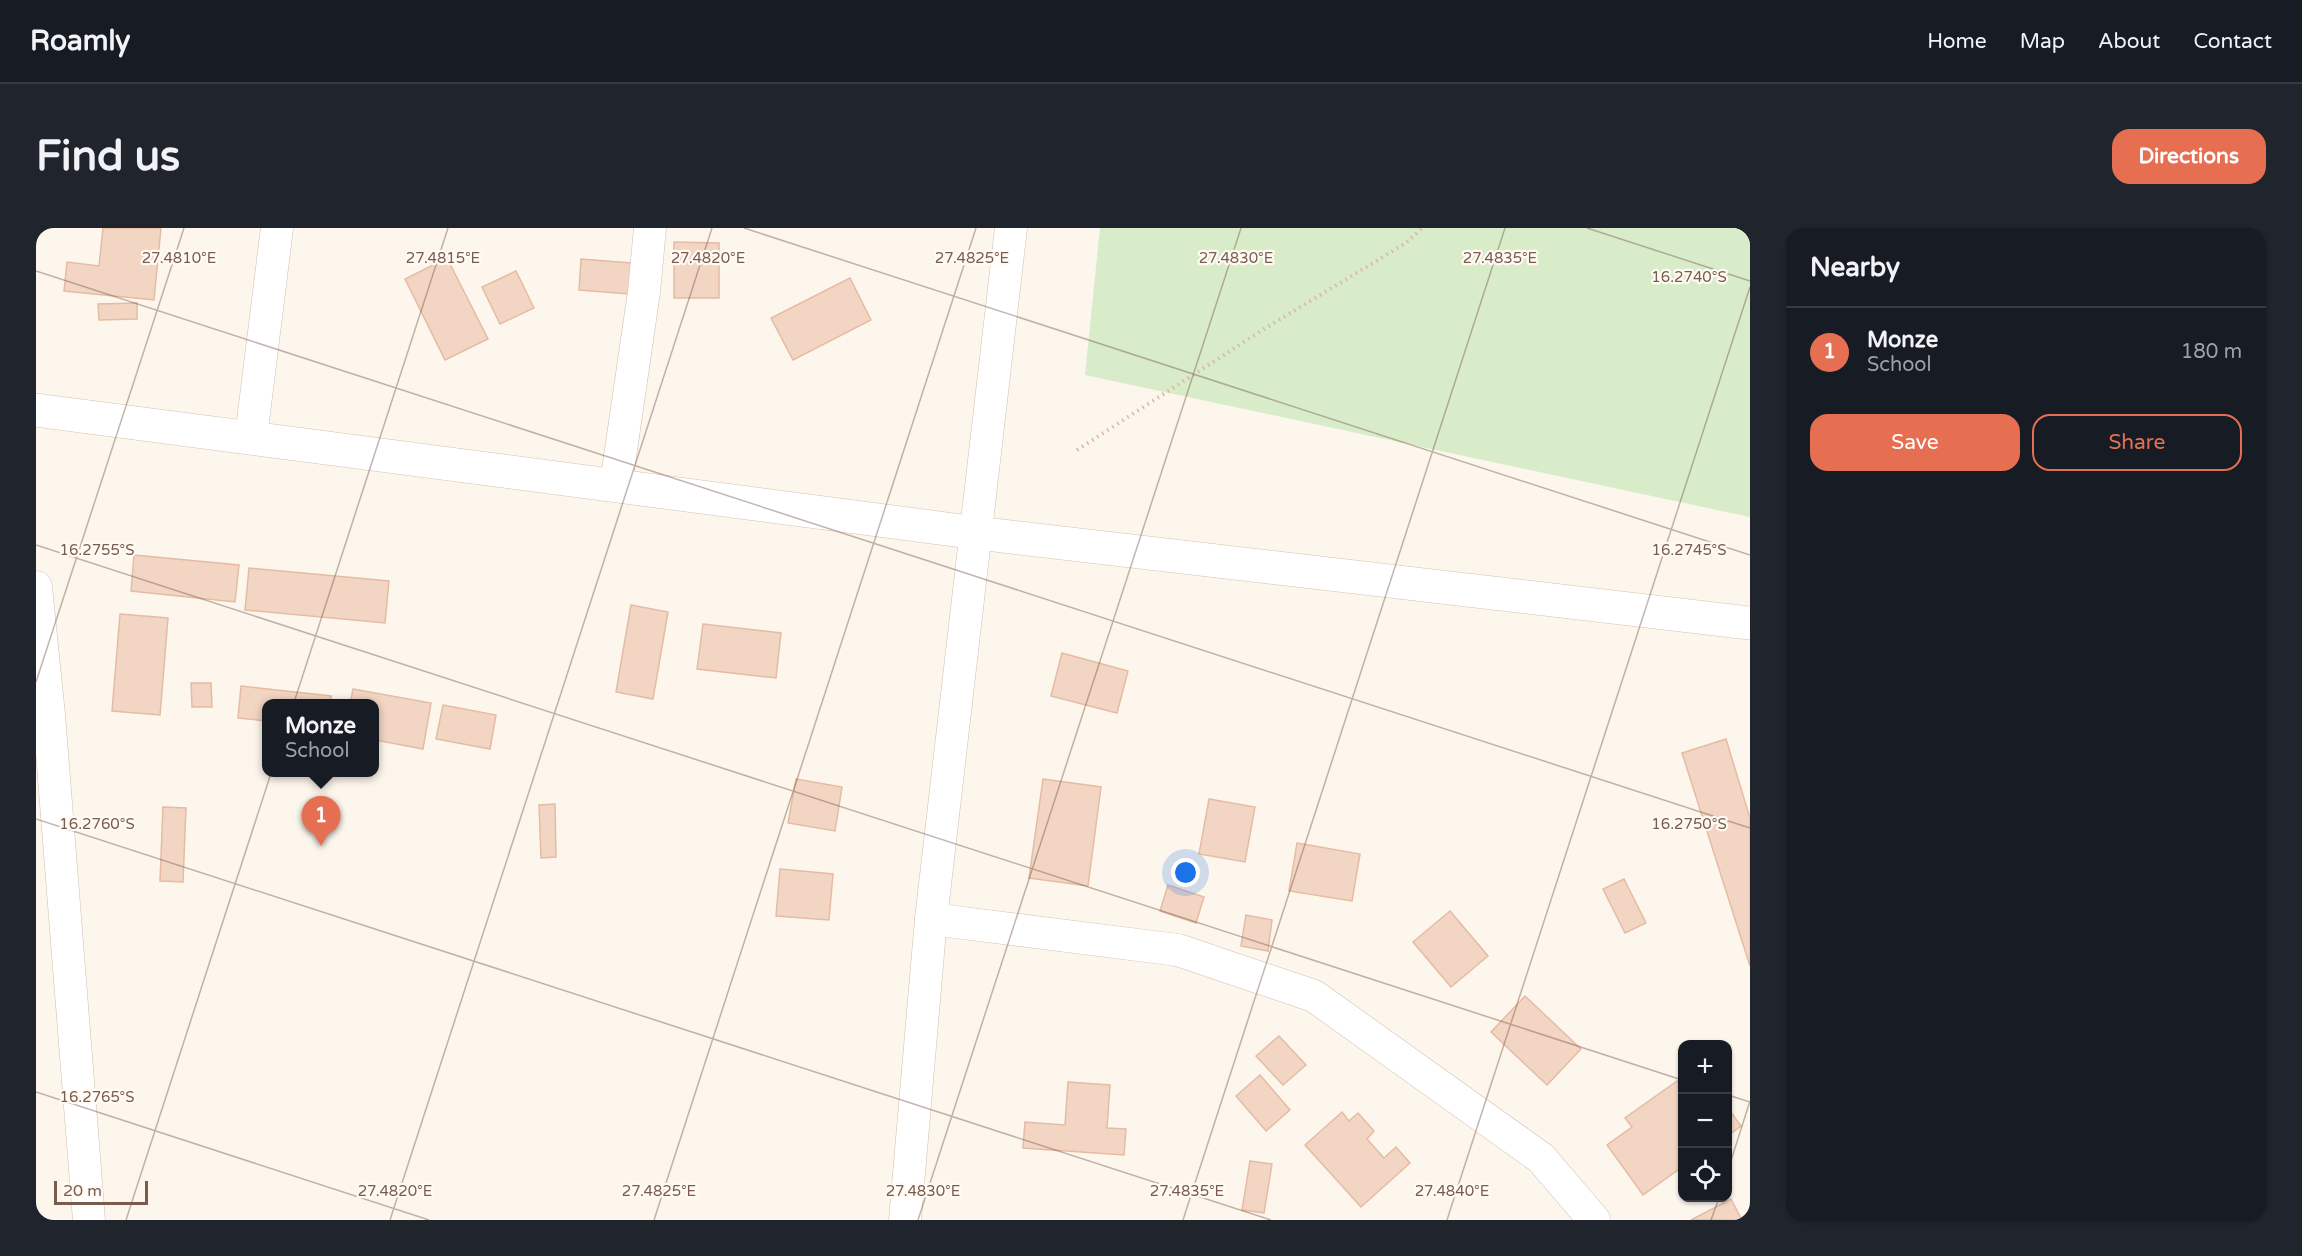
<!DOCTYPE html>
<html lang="en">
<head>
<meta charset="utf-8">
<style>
	:root { --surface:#171b24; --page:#20242c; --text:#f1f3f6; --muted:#9ea1a6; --line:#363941; --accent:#e76f51 }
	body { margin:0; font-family:"Varela Round",sans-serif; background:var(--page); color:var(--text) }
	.controls { position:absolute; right:18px; bottom:18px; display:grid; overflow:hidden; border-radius:12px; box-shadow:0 2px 4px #0004 }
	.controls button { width:54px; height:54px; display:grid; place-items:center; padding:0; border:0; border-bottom:2px solid var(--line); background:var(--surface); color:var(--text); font:30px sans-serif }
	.scale { position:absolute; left:18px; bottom:15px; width:94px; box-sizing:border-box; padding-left:6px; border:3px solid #7a5c4d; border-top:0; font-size:16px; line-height:21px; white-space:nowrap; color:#7a5c4d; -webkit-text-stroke:4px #fffaf3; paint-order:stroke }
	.you { position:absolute; left:1150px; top:645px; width:21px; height:21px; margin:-15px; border:4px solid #fff; border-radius:50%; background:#1a73e8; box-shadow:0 0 0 9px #1a73e833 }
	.badge { display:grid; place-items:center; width:39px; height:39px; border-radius:50%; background:var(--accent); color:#fff; font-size:20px; font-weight:700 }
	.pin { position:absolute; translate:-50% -50px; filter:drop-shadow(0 2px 3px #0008) }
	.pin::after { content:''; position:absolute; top:32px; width:21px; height:18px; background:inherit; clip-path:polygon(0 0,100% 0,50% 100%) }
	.popup { position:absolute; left:226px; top:471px; width:117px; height:78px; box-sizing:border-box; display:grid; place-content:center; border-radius:12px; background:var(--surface); filter:drop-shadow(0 2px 4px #0005); font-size:20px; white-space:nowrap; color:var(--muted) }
	.popup b { font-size:22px; color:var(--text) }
	.popup::after { content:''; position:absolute; left:50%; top:100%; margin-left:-12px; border:12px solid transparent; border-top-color:var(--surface) }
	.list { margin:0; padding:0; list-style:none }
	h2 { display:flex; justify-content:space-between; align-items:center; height:78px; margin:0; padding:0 24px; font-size:26px }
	h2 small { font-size:20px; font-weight:400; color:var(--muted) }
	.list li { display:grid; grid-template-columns:39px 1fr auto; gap:18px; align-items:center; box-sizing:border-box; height:90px; padding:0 24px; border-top:2px solid var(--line) }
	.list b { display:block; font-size:22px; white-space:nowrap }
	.list p { margin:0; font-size:20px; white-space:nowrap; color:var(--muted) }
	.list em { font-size:20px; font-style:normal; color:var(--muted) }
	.actions { display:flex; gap:12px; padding:18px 24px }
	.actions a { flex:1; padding:14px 0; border:2px solid var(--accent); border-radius:18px; text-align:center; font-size:21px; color:var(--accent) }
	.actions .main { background:var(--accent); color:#fff }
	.icon { flex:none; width:33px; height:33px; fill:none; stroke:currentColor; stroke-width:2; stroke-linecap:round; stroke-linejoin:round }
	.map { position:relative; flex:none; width:1714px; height:992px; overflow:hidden; border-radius:18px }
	header { display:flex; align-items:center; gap:36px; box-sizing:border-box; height:84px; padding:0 30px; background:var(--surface); border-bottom:2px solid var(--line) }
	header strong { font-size:28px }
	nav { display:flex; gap:33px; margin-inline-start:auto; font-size:21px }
	.intro { display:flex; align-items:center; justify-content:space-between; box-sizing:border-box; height:144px; padding:0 36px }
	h1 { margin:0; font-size:42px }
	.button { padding:15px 27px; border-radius:18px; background:var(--accent); color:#fff; font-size:21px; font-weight:700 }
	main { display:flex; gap:36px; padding:0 36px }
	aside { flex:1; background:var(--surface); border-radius:18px; box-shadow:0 2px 4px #0004 }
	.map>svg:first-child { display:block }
</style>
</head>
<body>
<header>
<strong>Roamly</strong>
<nav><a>Home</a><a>Map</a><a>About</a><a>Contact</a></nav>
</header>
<div class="intro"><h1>Find us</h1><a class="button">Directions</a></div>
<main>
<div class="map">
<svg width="1714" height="992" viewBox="0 0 1714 992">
	<rect width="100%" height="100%" fill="#fdf6ec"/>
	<path fill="#d8ecc9" d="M1064,0H1714V289L1049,147Z"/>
	<g fill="#f3d5c3" stroke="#e6bba3" stroke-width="1.5">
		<path d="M67,0H125L118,72L28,63L31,34L63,38Z"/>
		<path d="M638,14L683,15V70H638Z"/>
		<path d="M411,30L452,111L409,132L369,51Z"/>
		<path d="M545,31L595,35L593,66L543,62Z"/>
		<path d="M480,43L498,80L464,96L446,59Z"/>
		<path d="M814,50L835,92L757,132L735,90Z"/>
		<path d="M101,75V91L63,92L62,76Z"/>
		<path d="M98,327L203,337L199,374L95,363Z"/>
		<path d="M213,340L353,353L349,395L209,382Z"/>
		<path d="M595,377L632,384L617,471L580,464Z"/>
		<path d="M84,386L132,390L124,487L76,483Z"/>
		<path d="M667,396L745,405L740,450L661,441Z"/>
		<path d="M1026,425L1092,443L1081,485L1015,468Z"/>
		<path d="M155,455H175L176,479H156Z"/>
		<path d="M205,458L295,468V476H231V493L202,490Z"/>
		<path d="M317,461L395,475L387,521L339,512V476H314Z"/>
		<path d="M407,477L460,487L454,521L400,511Z"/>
		<path d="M1690,511L1714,590V738L1646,525Z"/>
		<path d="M760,551L806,559L799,603L752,595Z"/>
		<path d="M1007,551L1065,559L1052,658L993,650Z"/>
		<path d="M1173,571L1219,579L1209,634L1163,626Z"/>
		<path d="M519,576L520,629L505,630L503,577Z"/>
		<path d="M127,579L150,580L147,654L124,653Z"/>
		<path d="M1261,615L1324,626L1316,673L1253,663Z"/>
		<path d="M744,641L797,646L793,692L740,688Z"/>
		<path d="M1588,651L1610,695L1589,705L1567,661Z"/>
		<path d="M1132,657L1168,669L1160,695L1124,683Z"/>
		<path d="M1414,683L1452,728L1415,759L1377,714Z"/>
		<path d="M1210,687L1236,692L1232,723L1205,718Z"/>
		<path d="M1489,768L1545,821L1511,857L1455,804Z"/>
		<path d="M1243,808L1270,837L1247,857L1220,828Z"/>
		<path d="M1224,847L1254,882L1230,903L1200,868Z"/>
		<path d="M1641,853L1646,860V939L1607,967L1571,917L1596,899L1589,890Z"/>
		<path d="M1032,854L1074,857L1071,900L1090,901L1088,927L987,920L989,894L1029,897Z"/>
		<path d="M1692,880L1705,898L1692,908Z"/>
		<path d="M1306,884L1313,893L1322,885L1338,903L1331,911L1348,930L1360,919L1374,935L1325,979L1269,917Z"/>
		<path d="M1214,933L1236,936L1228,985L1206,982Z"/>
		<path d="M1695,971L1706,992H1655Z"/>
	</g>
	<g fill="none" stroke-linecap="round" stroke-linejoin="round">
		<defs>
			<g id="street">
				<path d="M215,209L241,0"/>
				<path d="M580,256L608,64L614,0"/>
				<path d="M0,359L13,487L53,992"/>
				<path d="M895,691L1142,722L1278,768L1505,930L1558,992"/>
				<path d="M869,992L895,691L975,0"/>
			</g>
			<path id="secondary" d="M0,182L941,305L1714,395"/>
		</defs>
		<use href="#street" stroke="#d1beb0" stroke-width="33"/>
		<use href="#secondary" stroke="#d6c0b0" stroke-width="34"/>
		<path stroke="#d9b8a5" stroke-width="4" stroke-dasharray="1.5 4.5" stroke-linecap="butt" d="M1041,222L1228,101L1370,15L1386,0"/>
		<use href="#street" stroke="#fff" stroke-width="32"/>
		<use href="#secondary" stroke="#fff" stroke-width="33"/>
	</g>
	<path fill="none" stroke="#7a5c4d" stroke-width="1.5" stroke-opacity="0.45" d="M708,0L1714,327M1551,0L1714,53M0,43L1714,600M0,317L1646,852M0,454L148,0M0,591L1235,992M0,864L393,992M1692,867L1714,874M1692,942L1714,873M90,992L412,0M354,992L676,0M618,992L940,0M882,992L1205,0M1147,992L1469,0M1411,992L1714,59M1675,992L1683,970"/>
	<g font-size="15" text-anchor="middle" fill="#7a5c4d" stroke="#fffaf3" stroke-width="4.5" stroke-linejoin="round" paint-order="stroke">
		<text x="143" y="35">27.4810°E</text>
		<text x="407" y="35">27.4815°E</text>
		<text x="672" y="35">27.4820°E</text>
		<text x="936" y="35">27.4825°E</text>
		<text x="1200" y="35">27.4830°E</text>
		<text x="1464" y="35">27.4835°E</text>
		<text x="1653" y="54">16.2740°S</text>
		<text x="61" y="327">16.2755°S</text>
		<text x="1653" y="327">16.2745°S</text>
		<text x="61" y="601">16.2760°S</text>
		<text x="1653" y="601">16.2750°S</text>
		<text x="61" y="874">16.2765°S</text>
		<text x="1416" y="968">27.4840°E</text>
		<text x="359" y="968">27.4820°E</text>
		<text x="623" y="968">27.4825°E</text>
		<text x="887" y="968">27.4830°E</text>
		<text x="1151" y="968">27.4835°E</text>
	</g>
</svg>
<div class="controls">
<button>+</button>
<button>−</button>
<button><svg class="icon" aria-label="locate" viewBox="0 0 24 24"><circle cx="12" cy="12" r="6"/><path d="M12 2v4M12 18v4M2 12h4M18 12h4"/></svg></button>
</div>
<div class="scale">20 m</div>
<div class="you"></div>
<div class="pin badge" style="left:285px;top:618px">1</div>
<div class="popup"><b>Monze</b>School</div>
</div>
<aside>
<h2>Nearby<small></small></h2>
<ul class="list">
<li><span class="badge">1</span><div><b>Monze</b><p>School</p></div><em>180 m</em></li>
</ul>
<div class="actions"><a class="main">Save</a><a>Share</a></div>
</aside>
</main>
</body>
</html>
